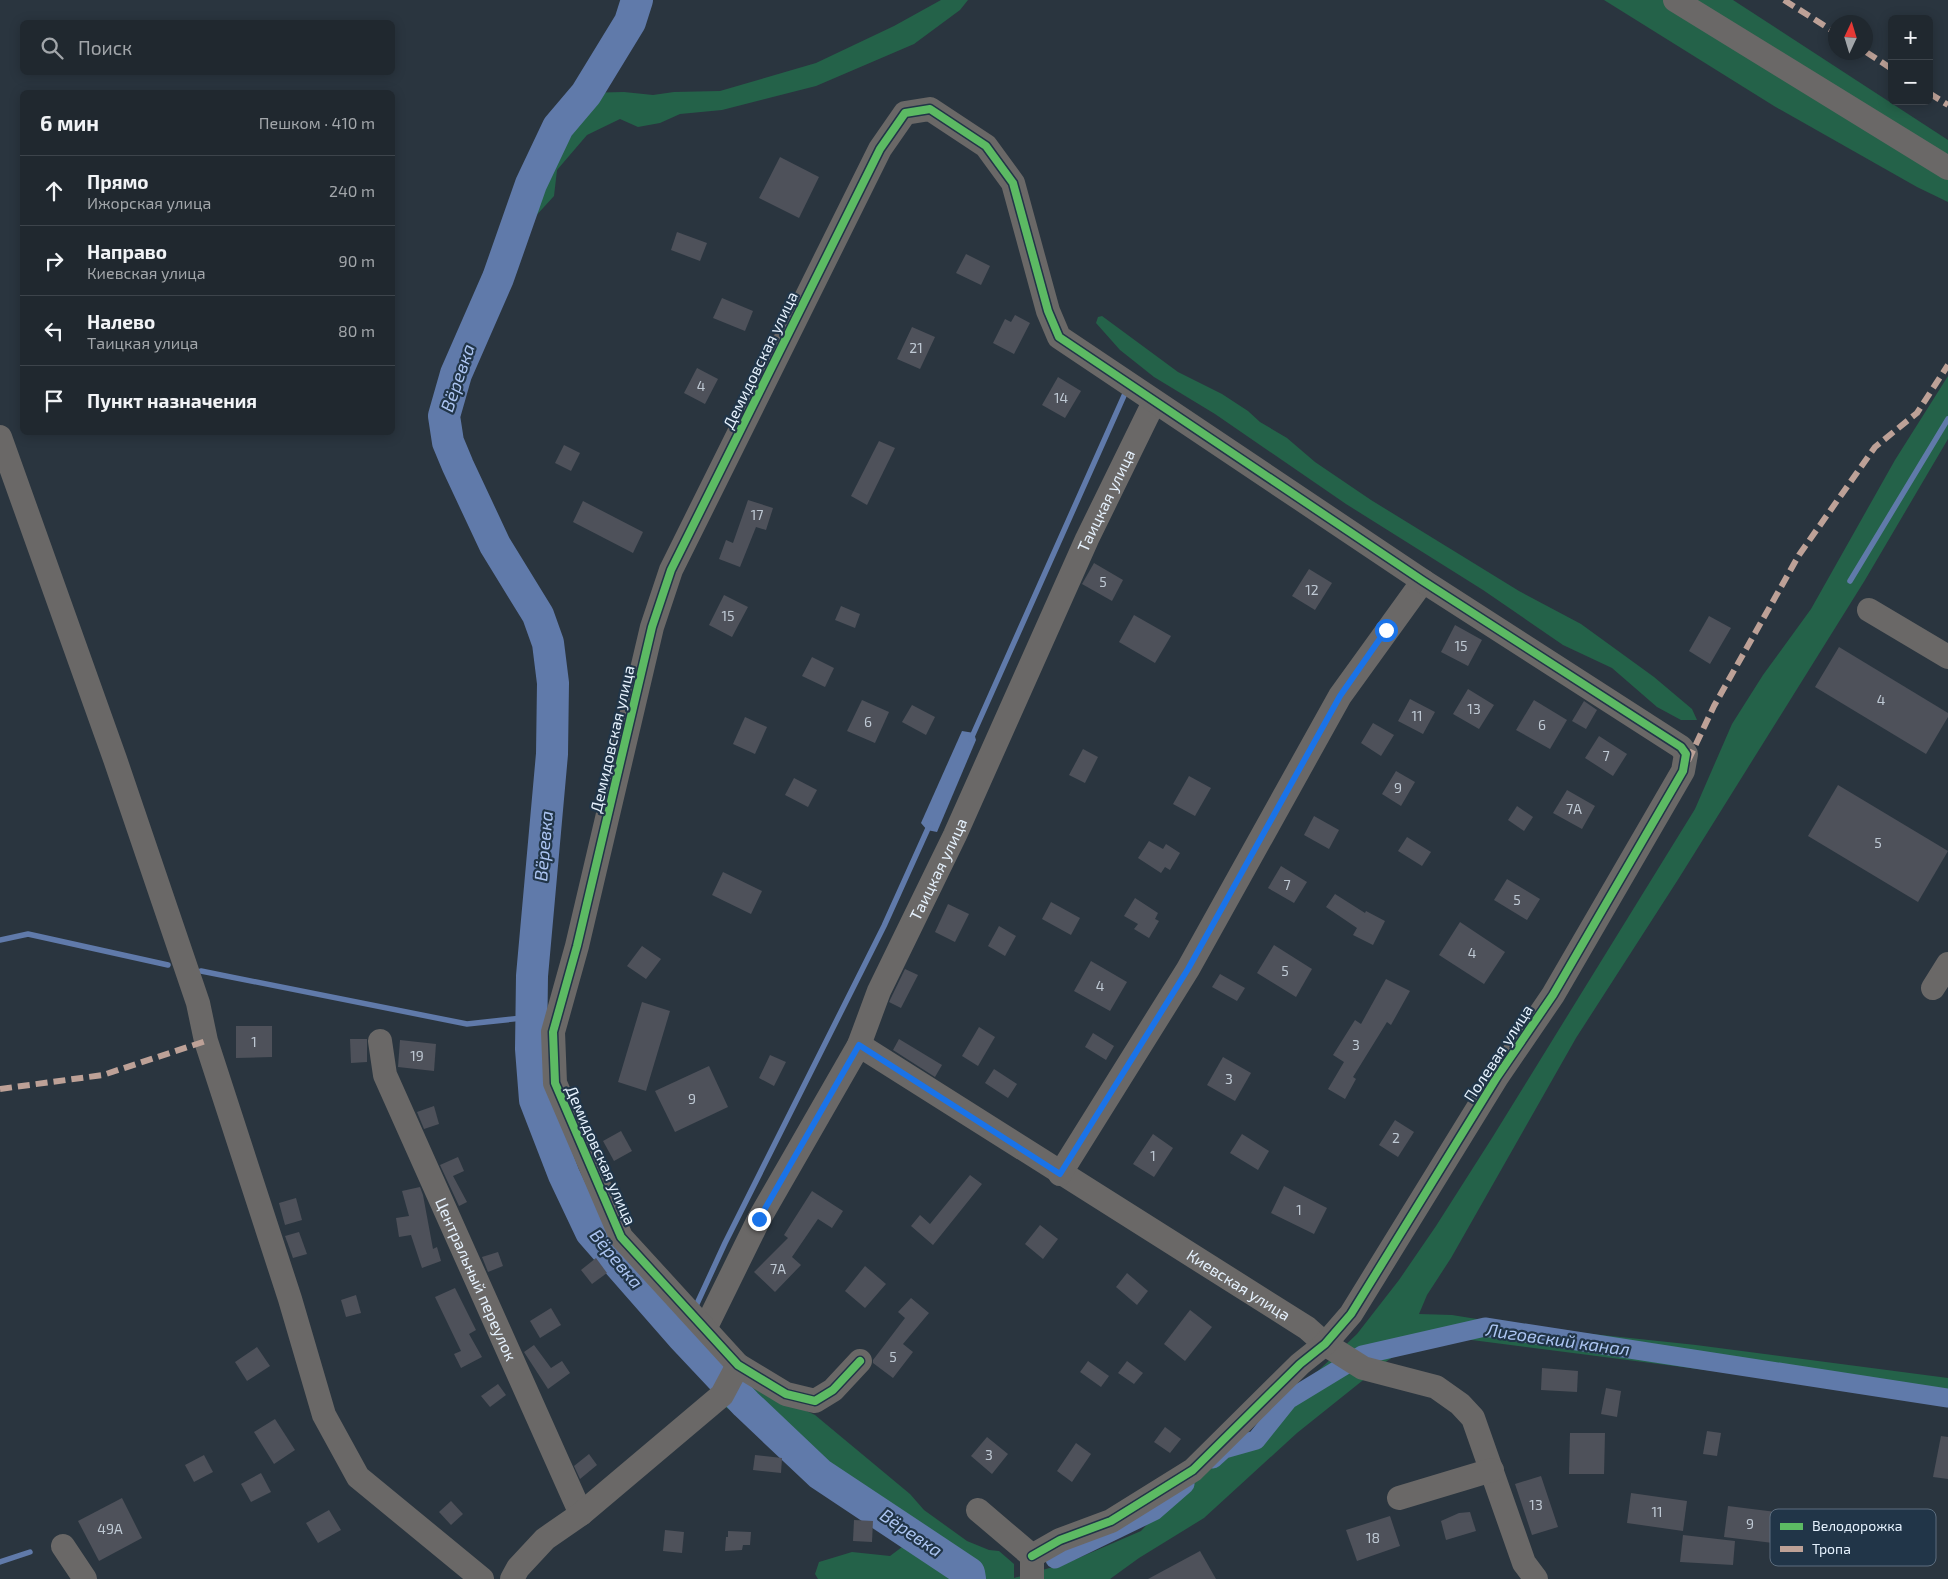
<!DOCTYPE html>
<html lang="ru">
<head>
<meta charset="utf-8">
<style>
	:root { --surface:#20282f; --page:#283037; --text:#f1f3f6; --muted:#a2a6aa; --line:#3d444b }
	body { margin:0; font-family:"Exo 2",sans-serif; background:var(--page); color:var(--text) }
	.controls { position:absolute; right:15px; top:15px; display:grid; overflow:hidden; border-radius:8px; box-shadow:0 2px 12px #0003 }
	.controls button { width:45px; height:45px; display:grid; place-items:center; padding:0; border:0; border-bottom:1px solid var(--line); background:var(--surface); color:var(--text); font:25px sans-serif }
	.compass { position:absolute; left:1828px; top:15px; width:45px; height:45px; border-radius:50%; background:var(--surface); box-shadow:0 2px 12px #0003; rotate:4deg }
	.stop { position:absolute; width:15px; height:15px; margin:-11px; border:4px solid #1a73e8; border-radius:50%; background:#fff }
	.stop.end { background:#1a73e8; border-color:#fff; box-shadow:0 1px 5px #0008 }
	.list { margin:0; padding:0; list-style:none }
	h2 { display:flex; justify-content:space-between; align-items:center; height:65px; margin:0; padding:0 20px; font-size:21px }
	h2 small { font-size:16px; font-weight:400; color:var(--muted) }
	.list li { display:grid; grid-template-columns:32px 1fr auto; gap:15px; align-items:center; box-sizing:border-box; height:70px; padding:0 20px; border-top:1px solid var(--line) }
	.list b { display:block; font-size:19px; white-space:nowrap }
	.list p { margin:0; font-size:16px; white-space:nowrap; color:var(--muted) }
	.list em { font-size:16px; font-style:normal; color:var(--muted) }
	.icon { flex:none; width:28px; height:28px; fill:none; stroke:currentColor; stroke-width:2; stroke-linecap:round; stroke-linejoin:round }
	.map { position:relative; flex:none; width:1948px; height:1579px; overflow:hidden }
	.search { position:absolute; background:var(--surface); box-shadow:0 2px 12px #0003; left:20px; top:20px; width:375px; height:55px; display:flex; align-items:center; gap:12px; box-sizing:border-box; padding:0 18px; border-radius:8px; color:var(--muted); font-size:19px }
	.panel { position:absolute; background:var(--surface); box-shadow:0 2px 12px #0003; left:20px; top:90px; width:375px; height:345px; border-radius:8px }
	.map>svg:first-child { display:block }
</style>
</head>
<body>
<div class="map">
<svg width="1948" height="1579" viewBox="0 0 1948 1579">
	<rect width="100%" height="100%" fill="#2a353f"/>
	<g fill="#246249">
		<path d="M941,0H968L960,10L914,44L816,86L722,110L680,114L660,123L638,127L620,119L587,135L557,170L554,196L533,219L498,313L478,309L505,241L518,198L551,129L581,93L624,92L653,95L674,92L720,91L816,63L894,26Z"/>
		<path d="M1604,0H1733L1948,140V202L1917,187L1774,106Z"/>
		<path d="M1102,316L1178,372L1222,394L1248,411L1260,422L1287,438L1315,462L1371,500L1519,591L1581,624L1654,677L1692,709L1697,720H1681L1657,707L1612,668L1563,645L1483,590L1346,504L1215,414L1154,377L1120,350L1096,323L1098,317Z"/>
		<path d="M1948,376V439L1865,580L1679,878L1576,1038L1451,1258L1427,1295L1419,1314L1452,1315L1526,1327L1696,1345L1948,1378V1406L1824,1385L1464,1339L1402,1351L1387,1361L1297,1433L1204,1518L1139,1558L1110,1579H818L815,1574L819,1562L852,1552L890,1556L902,1547L886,1527L876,1498L857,1485L828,1490L745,1421L724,1406L735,1384L745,1378L783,1400L815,1415L910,1494L924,1510L967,1541L989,1550L999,1551L1014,1564V1578L1067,1563L1141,1531L1185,1484L1252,1433L1281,1399L1319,1370L1357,1334L1399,1280L1436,1226L1492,1138L1695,809L1732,724L1763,675L1811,609L1895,460Z"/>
	</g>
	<path fill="#607aaa" d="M962,731L974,733L976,740L937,832L927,830L921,823Z"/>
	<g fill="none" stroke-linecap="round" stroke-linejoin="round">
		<g stroke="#607aaa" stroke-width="5.5">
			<path d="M1850,581L1948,419"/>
			<path d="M971,739L1127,389"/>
			<path d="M0,940L28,934L168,965"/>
			<path d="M201,971L467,1024L532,1017"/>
			<path d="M695,1308L725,1243L884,926L930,824"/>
			<path d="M682,1336L689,1321"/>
			<path d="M0,1562L30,1552"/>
		</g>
		<g stroke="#607aaa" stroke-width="19">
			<path d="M1213,1459L1224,1449L1256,1440L1288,1400L1362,1355L1485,1327L1948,1398"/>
			<path d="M1055,1559L1154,1511L1185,1484"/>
		</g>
		<path stroke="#607aaa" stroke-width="32" d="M637,0L630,22L586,94L558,127L531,184L498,278L456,374L444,416L448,442L458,466L495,545L538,615L548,643L553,683L552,754L532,976L531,1049L535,1100L564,1175L591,1232L682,1336L746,1404L820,1474L969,1573L970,1579"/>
	</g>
	<g fill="#4e515a">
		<path d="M780,157L819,177L799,218L759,198Z"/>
		<path d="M677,232L707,243L700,261L671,250Z"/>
		<path d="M966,254L990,266L981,285L956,273Z"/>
		<path d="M722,298L753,311L745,331L713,318Z"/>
		<path d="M1015,315L1030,323L1014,354L993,343L1005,319L1011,322Z"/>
		<path d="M912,327L935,337L920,369L897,359Z"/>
		<path d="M697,368L718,379L705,404L684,393Z"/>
		<path d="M1058,377L1081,391L1065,418L1042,405Z"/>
		<path d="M879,441L895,448L867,505L851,496Z"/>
		<path d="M564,445L580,453L571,471L555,463Z"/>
		<path d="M748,500L773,508L766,530L756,527L740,567L719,559L726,540L733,543Z"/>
		<path d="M583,501L643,532L633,553L573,522Z"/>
		<path d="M1094,563L1123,580L1112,601L1082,584Z"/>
		<path d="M1309,569L1332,583L1315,610L1292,596Z"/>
		<path d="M724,595L748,607L732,637L709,625Z"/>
		<path d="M841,606L860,614L855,628L835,620Z"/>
		<path d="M1134,615L1171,636L1155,663L1119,642Z"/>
		<path d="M1709,616L1731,628L1710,664L1689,651Z"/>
		<path d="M1455,625L1482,640L1468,666L1441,652Z"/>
		<path d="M1839,647L1948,713V717L1926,754L1815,687Z"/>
		<path d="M812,657L834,668L825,687L802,676Z"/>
		<path d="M1468,689L1494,705L1479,729L1453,714Z"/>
		<path d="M1410,699L1435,712L1423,734L1398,721Z"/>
		<path d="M862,700L889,712L875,743L847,731Z"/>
		<path d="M1534,700L1567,720L1550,749L1516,730Z"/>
		<path d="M1584,701L1597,710L1586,729L1572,721Z"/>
		<path d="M912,705L935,717L926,735L902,722Z"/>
		<path d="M745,717L767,727L755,754L733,744Z"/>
		<path d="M1373,723L1394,735L1381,756L1361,743Z"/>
		<path d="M1599,736L1627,754L1613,776L1585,758Z"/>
		<path d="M1083,749L1098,757L1085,783L1069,775Z"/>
		<path d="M1396,771L1415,782L1401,806L1382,794Z"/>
		<path d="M1189,776L1211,788L1195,816L1173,804Z"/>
		<path d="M794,778L817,790L808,807L785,795Z"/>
		<path d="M1838,785L1948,851L1918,902L1808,836Z"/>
		<path d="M1567,790L1595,806L1582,829L1553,813Z"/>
		<path d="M1517,806L1533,817L1524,831L1508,820Z"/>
		<path d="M1314,816L1339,830L1329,849L1304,835Z"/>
		<path d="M1407,837L1431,852L1422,866L1398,851Z"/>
		<path d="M1149,841L1163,849L1166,844L1180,853L1170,870L1165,867L1161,873L1138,858Z"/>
		<path d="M1281,866L1307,882L1294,903L1268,888Z"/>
		<path d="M723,872L762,891L751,914L712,895Z"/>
		<path d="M1507,879L1540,899L1527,920L1494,900Z"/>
		<path d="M1335,894L1365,913L1366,911L1385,921L1373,945L1353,935L1357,928L1326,907Z"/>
		<path d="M1135,898L1158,913L1155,919L1159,921L1149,938L1134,929L1138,924L1124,916Z"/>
		<path d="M1051,902L1080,918L1071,935L1042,919Z"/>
		<path d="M948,904L969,914L955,942L935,932Z"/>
		<path d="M1460,922L1505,952L1484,984L1439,955Z"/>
		<path d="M999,926L1016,936L1005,956L988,946Z"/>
		<path d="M1274,945L1312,969L1296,997L1257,973Z"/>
		<path d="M642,946L661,959L646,979L627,966Z"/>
		<path d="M1091,961L1127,982L1110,1011L1074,991Z"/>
		<path d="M905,969L918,975L901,1008L889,1002Z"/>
		<path d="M1220,974L1245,988L1237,1001L1212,987Z"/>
		<path d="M1386,979L1410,991L1391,1025L1387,1022L1353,1077L1356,1079L1345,1099L1328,1089L1344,1062L1333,1055L1355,1020L1361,1024Z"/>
		<path d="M642,1002L670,1011L646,1091L618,1082Z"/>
		<path d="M236,1026H272V1057L236,1058Z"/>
		<path d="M979,1027L995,1037L978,1066L962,1056Z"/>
		<path d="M1093,1033L1114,1046L1106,1060L1085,1047Z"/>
		<path d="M350,1039H367V1062L351,1063Z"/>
		<path d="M899,1039L942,1065L935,1077L893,1050Z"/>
		<path d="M400,1040L436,1044L434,1071L398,1067Z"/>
		<path d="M770,1055L786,1062L774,1086L759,1078Z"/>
		<path d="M1223,1057L1251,1073L1235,1101L1207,1085Z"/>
		<path d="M709,1066L728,1107L675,1132L655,1091Z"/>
		<path d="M994,1069L1017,1084L1008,1098L985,1083Z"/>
		<path d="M434,1106L439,1124L424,1129L417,1112Z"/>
		<path d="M1395,1120L1414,1132L1398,1157L1379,1145Z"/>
		<path d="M621,1131L632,1151L614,1161L603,1141Z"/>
		<path d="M1153,1134L1173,1148L1154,1177L1133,1164Z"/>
		<path d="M1242,1134L1269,1151L1258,1170L1230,1153Z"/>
		<path d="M458,1157L464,1171L453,1176L467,1202L459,1206L440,1165Z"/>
		<path d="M970,1175L982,1184L933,1245L911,1226L920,1215L930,1224Z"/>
		<path d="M1284,1186L1327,1208L1314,1234L1271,1213Z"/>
		<path d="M420,1187L423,1195L433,1249L437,1247L441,1261L422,1268L411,1235L399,1237L396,1218L409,1216L402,1191Z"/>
		<path d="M812,1191L843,1211L832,1228L818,1219L792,1257L801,1265L775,1292L754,1272L788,1238L784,1235Z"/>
		<path d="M296,1198L302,1220L285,1225L279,1203Z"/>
		<path d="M1040,1225L1058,1239L1043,1259L1025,1244Z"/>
		<path d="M299,1232L307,1254L293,1258L285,1236Z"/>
		<path d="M498,1252L503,1266L488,1272L482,1257Z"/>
		<path d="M596,1258L607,1273L592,1284L581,1270Z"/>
		<path d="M865,1266L886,1284L865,1308L845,1291Z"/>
		<path d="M1127,1273L1148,1291L1137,1305L1116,1287Z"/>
		<path d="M455,1288L476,1330L469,1334L482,1357L461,1368L454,1354L461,1351L435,1297Z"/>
		<path d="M356,1295L361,1313L346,1317L341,1300Z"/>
		<path d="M911,1298L929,1313L903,1344L913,1352L893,1378L873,1363V1360L905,1318L898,1312Z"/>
		<path d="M551,1308L561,1325L540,1338L530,1321Z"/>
		<path d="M1190,1310L1212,1327L1185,1361L1164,1344Z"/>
		<path d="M534,1345L551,1368L562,1361L570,1373L548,1389L524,1352Z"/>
		<path d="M257,1347L270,1366L247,1381L235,1362Z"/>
		<path d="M1088,1361L1109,1376L1101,1387L1080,1372Z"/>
		<path d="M1127,1361L1143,1373L1134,1384L1118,1373Z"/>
		<path d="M1542,1368L1578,1371L1577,1392L1541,1390Z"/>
		<path d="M498,1384L506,1395L490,1407L481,1396Z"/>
		<path d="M1606,1388L1621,1391L1617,1417L1601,1414Z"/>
		<path d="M275,1419L295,1450L274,1464L254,1432Z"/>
		<path d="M1165,1427L1181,1439L1170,1453L1154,1442Z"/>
		<path d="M1707,1431L1721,1433L1717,1456L1703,1454Z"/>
		<path d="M1570,1433H1605L1604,1474H1569Z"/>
		<path d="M1941,1436L1948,1437V1479L1933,1477Z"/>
		<path d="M987,1437L1008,1454L992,1474L971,1456Z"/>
		<path d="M1076,1443L1091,1454L1072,1482L1057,1471Z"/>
		<path d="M589,1454L597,1465L580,1479L574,1466Z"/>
		<path d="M204,1455L213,1472L194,1482L185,1465Z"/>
		<path d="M755,1455L782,1458L781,1473L753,1470Z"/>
		<path d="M261,1473L271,1492L251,1502L241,1484Z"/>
		<path d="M1541,1476L1558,1527L1532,1535L1515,1484Z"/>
		<path d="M1631,1493L1687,1501L1683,1531L1627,1523Z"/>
		<path d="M122,1498L142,1538L99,1561L78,1521Z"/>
		<path d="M451,1501L463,1514L451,1525L439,1512Z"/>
		<path d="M1728,1506L1776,1512L1773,1543L1724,1537Z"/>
		<path d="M329,1510L341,1530L318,1543L306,1523Z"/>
		<path d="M1470,1512L1476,1531L1446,1540L1441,1521L1459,1513Z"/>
		<path d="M1390,1516L1400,1546L1357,1561L1346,1530Z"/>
		<path d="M854,1520L873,1521L872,1542L853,1541Z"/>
		<path d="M665,1530L684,1532L682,1553L663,1551Z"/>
		<path d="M728,1531L751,1532L750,1545H743L742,1550L725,1551L726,1537H728Z"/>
		<path d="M1683,1535L1735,1541L1733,1565L1680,1562Z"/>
		<path d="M1200,1551L1216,1579H1148Z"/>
	</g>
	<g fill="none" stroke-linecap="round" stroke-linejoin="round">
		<g stroke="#6a6867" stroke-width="24">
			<path d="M1675,0L1948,168"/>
			<path d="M0,437L115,759L198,1003L206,1041L290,1299L324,1415L358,1477L482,1579"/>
			<path d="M1869,610L1948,657"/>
			<path d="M1933,988L1948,964"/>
			<path id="s1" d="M380,1041L385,1075L581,1514"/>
			<path id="s2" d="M859,1045L1307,1328L1325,1344L1363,1368L1436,1387L1460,1404L1473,1418L1524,1563L1536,1579"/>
			<path d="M1060,1174L1188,969L1340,696L1423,581"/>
			<path id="s3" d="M706,1327L759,1219L859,1045L879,991L955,835L1087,539L1154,402"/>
			<path d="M860,1361L833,1390L815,1401L786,1394L738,1365L621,1237L555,1083L553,1032L577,946L652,627L671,570L880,149L905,113L930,109L986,146L1013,183L1048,311L1059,337L1423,581L1681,747L1686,754L1683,771L1553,995L1497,1077L1351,1314L1325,1344L1300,1364L1193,1470L1111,1521L1060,1540L1032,1556"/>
			<path d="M1399,1498L1492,1470"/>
			<path d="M978,1510L1032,1556V1579"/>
			<path d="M63,1546L85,1579"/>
			<path d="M512,1579L518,1568L545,1539L581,1514L722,1395L738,1365"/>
		</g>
		<g stroke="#bda197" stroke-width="6" stroke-dasharray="12 6" stroke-linecap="butt">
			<path d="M1784,0L1836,33"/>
			<path d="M1866,52L1892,69"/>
			<path d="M1929,93L1948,105"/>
			<path d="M1688,761L1714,706L1799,555L1875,447L1917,413L1948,365"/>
			<path d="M0,1089L103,1075L206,1041"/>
		</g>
		<defs>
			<path id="cycleway" d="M860,1361L833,1390L815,1401L786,1394L738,1365L621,1237L555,1083L553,1032L577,946L652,627L671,570L880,149L905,113L930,109L986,146L1013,183L1048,311L1059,337L1423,581L1681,747L1686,754L1683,771L1553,995L1497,1077L1351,1314L1325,1344L1300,1364L1193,1470L1111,1521L1060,1540L1032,1556"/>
		</defs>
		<use href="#cycleway" stroke="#213548" stroke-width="11"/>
		<use href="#cycleway" stroke="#5cba63" stroke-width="8"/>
	</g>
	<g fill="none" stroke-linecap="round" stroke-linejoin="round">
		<path stroke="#1a73e8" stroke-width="6" d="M759,1219L859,1045L1060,1174L1188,969L1340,696L1386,630"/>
	</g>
	<g text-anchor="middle" stroke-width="4.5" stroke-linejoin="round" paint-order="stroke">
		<g font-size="14" fill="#bfc9d4">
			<text x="916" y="353">21</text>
			<text x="701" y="391">4</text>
			<text x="1061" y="403">14</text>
			<text x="757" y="520">17</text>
			<text x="1103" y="587">5</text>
			<text x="1312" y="595">12</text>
			<text x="728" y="621">15</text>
			<text x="1461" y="651">15</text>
			<text x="1881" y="705">4</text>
			<text x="1474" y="714">13</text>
			<text x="1417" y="721">11</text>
			<text x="868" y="727">6</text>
			<text x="1542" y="730">6</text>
			<text x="1606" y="761">7</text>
			<text x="1398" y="793">9</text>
			<text x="1574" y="814">7А</text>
			<text x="1878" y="848">5</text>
			<text x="1287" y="890">7</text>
			<text x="1517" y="905">5</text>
			<text x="1472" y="958">4</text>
			<text x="1285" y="976">5</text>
			<text x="1100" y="991">4</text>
			<text x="254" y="1047">1</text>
			<text x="1356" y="1050">3</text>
			<text x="417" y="1061">19</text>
			<text x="1229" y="1084">3</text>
			<text x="692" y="1104">9</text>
			<text x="1396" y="1143">2</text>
			<text x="1153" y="1161">1</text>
			<text x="1299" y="1215">1</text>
			<text x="778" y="1274">7А</text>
			<text x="893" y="1362">5</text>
			<text x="989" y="1460">3</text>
			<text x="1536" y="1510">13</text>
			<text x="1657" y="1517">11</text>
			<text x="1750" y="1529">9</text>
			<text x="110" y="1534">49А</text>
			<text x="1373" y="1543">18</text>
		</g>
		<g font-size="16" fill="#e5f1fd" stroke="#213548">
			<text transform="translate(760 360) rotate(-64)" y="6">Демидовская улица</text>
			<text dy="6" stroke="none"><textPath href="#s3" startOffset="919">Таицкая улица</textPath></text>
			<text transform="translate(612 739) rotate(-77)" y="6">Демидовская улица</text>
			<text dy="6" stroke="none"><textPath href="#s3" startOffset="514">Таицкая улица</textPath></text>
			<text transform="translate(1498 1053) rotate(-57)" y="6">Полевая улица</text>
			<text transform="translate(601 1155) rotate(66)" y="6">Демидовская улица</text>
			<text dy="6" stroke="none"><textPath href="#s1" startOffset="258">Центральный переулок</textPath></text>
			<text dy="6" stroke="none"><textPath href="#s2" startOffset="449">Киевская улица</textPath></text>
		</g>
		<g font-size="18" font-style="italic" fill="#acc5f2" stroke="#213548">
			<text transform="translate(458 378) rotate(-71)" y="6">Вёревка</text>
			<text transform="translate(544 846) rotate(-85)" y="6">Вёревка</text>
			<text transform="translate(616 1259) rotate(50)" y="6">Вёревка</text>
			<text transform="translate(1558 1340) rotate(8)" y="6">Лиговский канал</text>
			<text transform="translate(911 1533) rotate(34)" y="6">Вёревка</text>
		</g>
	</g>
	<rect x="1770" y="1509" width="166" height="57" rx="8" fill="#213548" stroke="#5c6d7e" stroke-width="1"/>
	<rect x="1780" y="1523" width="23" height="7" fill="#5cba63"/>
	<rect x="1780" y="1546" width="23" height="6" fill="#bda197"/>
	<g font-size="14" fill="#e5f1fd">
		<text x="1812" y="1531">Велодорожка</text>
		<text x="1812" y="1554">Тропа</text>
	</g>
</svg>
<div class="controls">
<button>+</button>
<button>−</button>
</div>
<svg class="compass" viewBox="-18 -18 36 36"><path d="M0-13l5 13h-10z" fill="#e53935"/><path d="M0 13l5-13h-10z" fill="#a2a6aa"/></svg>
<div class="stop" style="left:1386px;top:630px"></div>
<div class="stop end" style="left:759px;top:1219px"></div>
<div class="search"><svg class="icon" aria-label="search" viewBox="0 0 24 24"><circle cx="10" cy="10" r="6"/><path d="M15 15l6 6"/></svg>Поиск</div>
<section class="panel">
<h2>6 мин<small>Пешком · 410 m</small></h2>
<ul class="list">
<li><svg class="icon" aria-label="ahead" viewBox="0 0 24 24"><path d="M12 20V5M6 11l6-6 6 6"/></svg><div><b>Прямо</b><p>Ижорская улица</p></div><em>240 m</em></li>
<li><svg class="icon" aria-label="right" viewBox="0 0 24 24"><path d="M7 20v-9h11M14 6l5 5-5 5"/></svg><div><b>Направо</b><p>Киевская улица</p></div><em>90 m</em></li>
<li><svg class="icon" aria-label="left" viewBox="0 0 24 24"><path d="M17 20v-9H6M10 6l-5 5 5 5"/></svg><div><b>Налево</b><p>Таицкая улица</p></div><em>80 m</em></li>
<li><svg class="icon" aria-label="arrive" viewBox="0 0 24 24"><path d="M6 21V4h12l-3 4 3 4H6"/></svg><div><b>Пункт назначения</b></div></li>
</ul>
</section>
</div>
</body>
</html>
